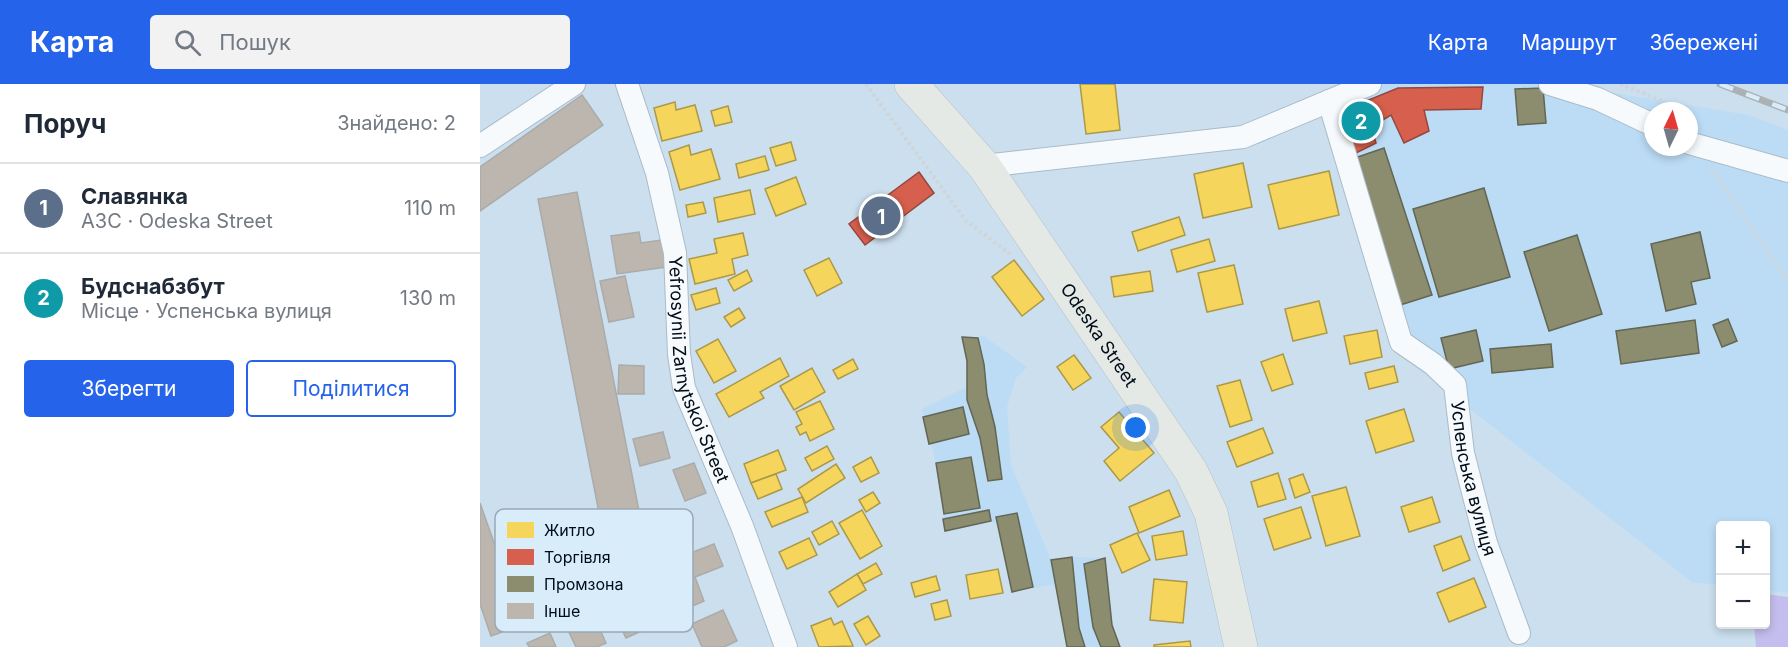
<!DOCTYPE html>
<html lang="uk">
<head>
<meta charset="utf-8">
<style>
	:root { --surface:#fff; --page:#f2f2f3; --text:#1f2937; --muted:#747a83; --line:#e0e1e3; --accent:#2563eb }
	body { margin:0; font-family:Inter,sans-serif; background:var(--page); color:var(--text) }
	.controls { position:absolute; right:18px; bottom:18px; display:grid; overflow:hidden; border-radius:6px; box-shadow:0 3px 9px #0003 }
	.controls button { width:54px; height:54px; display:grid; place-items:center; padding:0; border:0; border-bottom:2px solid var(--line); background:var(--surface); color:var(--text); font:30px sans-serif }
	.compass { position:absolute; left:1164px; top:18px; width:54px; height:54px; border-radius:50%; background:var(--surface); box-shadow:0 3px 9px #0003; rotate:5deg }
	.you { position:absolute; left:656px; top:344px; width:21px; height:21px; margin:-15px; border:4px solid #fff; border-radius:50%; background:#1a73e8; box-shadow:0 0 0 9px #1a73e833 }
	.badge { display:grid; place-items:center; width:39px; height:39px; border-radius:50%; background:var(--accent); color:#fff; font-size:20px; font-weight:700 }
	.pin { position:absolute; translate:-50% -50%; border:3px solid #fff; box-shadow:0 2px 6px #0006 }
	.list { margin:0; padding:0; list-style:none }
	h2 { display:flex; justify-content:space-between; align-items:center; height:78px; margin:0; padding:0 24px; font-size:26px }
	h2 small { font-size:20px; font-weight:400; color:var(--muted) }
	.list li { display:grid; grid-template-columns:39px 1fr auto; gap:18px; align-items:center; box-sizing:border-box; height:90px; padding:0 24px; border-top:2px solid var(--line) }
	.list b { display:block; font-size:22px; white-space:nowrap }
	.list p { margin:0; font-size:20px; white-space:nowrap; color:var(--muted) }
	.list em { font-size:20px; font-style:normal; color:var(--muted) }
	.actions { display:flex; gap:12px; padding:18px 24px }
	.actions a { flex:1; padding:14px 0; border:2px solid var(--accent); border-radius:6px; text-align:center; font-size:21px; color:var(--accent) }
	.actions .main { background:var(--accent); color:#fff }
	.icon { flex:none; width:33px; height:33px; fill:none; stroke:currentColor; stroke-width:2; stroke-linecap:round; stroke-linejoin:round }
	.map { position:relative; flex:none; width:1308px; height:563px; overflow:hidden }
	header { display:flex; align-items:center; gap:36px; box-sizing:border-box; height:84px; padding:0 30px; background:var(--accent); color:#fff }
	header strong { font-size:28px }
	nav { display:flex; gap:33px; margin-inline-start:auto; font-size:21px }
	.search { width:420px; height:54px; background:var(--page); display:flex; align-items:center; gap:15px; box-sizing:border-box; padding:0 21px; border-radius:6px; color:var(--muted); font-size:22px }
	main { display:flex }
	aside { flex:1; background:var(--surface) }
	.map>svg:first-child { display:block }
</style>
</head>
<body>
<header>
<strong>Карта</strong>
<div class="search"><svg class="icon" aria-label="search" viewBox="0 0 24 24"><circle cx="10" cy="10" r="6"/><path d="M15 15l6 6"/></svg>Пошук</div>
<nav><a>Карта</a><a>Маршрут</a><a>Збережені</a></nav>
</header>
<main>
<aside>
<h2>Поруч<small>Знайдено: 2</small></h2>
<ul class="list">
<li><span class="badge" style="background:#5c6f8a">1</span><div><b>Славянка</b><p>АЗС · Odeska Street</p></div><em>110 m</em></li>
<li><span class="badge" style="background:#0f9aa8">2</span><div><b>Будснабзбут</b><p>Місце · Успенська вулиця</p></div><em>130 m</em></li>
</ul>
<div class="actions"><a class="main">Зберегти</a><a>Поділитися</a></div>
</aside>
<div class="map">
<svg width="1308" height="563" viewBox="0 0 1308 563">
	<rect width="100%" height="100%" fill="#cbdfee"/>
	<g fill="#bcdcf5" fill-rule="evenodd">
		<path d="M887,0H1078L1269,31L1308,46V509L1286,506V442H1240V501L1212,498L931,279L847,25ZM1173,27H1209V63H1173Z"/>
		<path d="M502,251L547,283L536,294L527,323L531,381L571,476L592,473L625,474L632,541L640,563H587L576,500L532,508L517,440L511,437L465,447L463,435L464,430L456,379L442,325L487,303V277L482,253L498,254Z"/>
	</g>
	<path fill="#c4beee" d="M1286,510L1308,513V563H1276L1274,541L1286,540Z"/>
	<g fill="#f6d55c" stroke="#ac9948" stroke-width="1.5">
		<path d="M600,0H635L640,46L606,50Z"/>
		<path d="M195,18L196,26L215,21L222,47L182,57L174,24Z"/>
		<path d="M248,22L252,38L235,42L231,27Z"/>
		<path d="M311,58L316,76L296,82L290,64Z"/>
		<path d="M209,61L211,71L231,65L240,95L200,106L189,68Z"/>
		<path d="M285,72L289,86L259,94L256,80Z"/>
		<path d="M763,79L772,123L723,134L714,90Z"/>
		<path d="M849,87L859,131L799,145L788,101Z"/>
		<path d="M316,93L326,120L296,132L285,105Z"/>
		<path d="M270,106L275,130L238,138L234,114Z"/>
		<path d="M223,118L226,129L208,133L206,121Z"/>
		<path d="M699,133L705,151L658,167L652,148Z"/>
		<path d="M263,149L268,171L252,175L255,190L215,200L209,175L237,169L234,155Z"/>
		<path d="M729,155L735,177L697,188L691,166Z"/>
		<path d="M349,174L362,199L337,212L324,186Z"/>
		<path d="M534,176L564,215L542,232L512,193Z"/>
		<path d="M754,181L763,220L727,228L718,189Z"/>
		<path d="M267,186L272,197L254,207L248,196Z"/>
		<path d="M670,187L673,207L634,213L631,193Z"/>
		<path d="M236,204L240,219L216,226L211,211Z"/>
		<path d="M839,217L847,249L813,257L805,225Z"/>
		<path d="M259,224L265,234L251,243L244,233Z"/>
		<path d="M897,246L902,273L870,280L864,252Z"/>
		<path d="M238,255L256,287L234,299L216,267Z"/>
		<path d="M803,270L813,300L792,307L781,278Z"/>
		<path d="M594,271L611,294L593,306L577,283Z"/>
		<path d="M300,274L309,292L280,308L284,314L249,333L236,310Z"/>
		<path d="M373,275L378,285L358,295L353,286Z"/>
		<path d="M914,282L918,298L889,305L885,289Z"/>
		<path d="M332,284L345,308L314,326L300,302Z"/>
		<path d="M760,296L772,336L750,343L737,302Z"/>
		<path d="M340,317L354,345L330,357L326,348L320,351L316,343L322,340L316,328Z"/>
		<path d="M924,325L934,357L896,369L886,337Z"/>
		<path d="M639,328L674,369L640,397L624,377L639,364L621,343Z"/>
		<path d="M783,344L793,369L757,383L747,358Z"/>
		<path d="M347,362L354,375L332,387L325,374Z"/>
		<path d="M298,366L306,386L271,399L264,380Z"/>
		<path d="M391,373L399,389L381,398L373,383Z"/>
		<path d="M356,380L365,394L326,419L318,405Z"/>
		<path d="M798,389L806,415L778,423L771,398Z"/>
		<path d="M296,390L302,405L278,415L271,399Z"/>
		<path d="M823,390L830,408L815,414L809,395Z"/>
		<path d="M866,403L880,452L846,462L832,412Z"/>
		<path d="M689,406L700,432L659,449L649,423Z"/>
		<path d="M393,408L400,419L386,428L379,416Z"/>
		<path d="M322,413L328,428L292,443L285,428Z"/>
		<path d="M952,413L960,438L929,448L921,423Z"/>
		<path d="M821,423L831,454L794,466L784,435Z"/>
		<path d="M382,426L402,462L380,475L359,439Z"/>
		<path d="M352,437L359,450L339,461L332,448Z"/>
		<path d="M703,447L707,471L676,476L672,452Z"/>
		<path d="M657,449L670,476L642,489L630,461Z"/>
		<path d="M981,452L990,476L963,487L954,462Z"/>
		<path d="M329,454L337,471L307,485L299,468Z"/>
		<path d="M396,479L402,490L383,500L377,490Z"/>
		<path d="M518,485L523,509L490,515L486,491Z"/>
		<path d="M377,490L386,506L358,523L349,508Z"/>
		<path d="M456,492L460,506L435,513L431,499Z"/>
		<path d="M994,494L1006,523L969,538L957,509Z"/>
		<path d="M674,495L707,498L703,539L670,536Z"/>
		<path d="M467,516L471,532L455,536L451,520Z"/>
		<path d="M388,532L400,552L386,561L374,540Z"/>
		<path d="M351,534L354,541L362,537L373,562L339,563L331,542Z"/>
		<path d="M710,557L711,563H674V561Z"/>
	</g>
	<g fill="#d6604d" stroke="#96473d" stroke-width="1.5">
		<path d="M1003,3L1001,25L944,26L949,47L924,59L911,31L891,43L896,59L874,70L857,29L918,4Z"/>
		<path d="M439,88L454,109L385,161L369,140Z"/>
	</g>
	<g fill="#8c8c6e" stroke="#626654" stroke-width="1.5">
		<path d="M1063,4L1066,39L1038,41L1035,5Z"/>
		<path d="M904,64L952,211L917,222L869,76Z"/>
		<path d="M1004,104L1030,193L959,213L933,125Z"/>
		<path d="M1220,148L1230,194L1211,198L1216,220L1186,227L1171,160Z"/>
		<path d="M1097,151L1122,230L1069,247L1044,168Z"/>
		<path d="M1248,235L1257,257L1242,263L1233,241Z"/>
		<path d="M1215,236L1219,269L1141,280L1136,247Z"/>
		<path d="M996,246L1003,277L969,285L961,254Z"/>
		<path d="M482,253L498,254L504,280L507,311L515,343L522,395L508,397L500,354L487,316V277Z"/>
		<path d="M1071,260L1073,283L1012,289L1010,265Z"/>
		<path d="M483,323L489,350L449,360L443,333Z"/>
		<path d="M491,373L500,424L464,430L456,379Z"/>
		<path d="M509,426L511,437L465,447L463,435Z"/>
		<path d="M537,429L553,503L532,508L516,433Z"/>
		<path d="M592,473L599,544L605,563H587L571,476Z"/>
		<path d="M625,474L632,541L640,563H621L613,543L604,480Z"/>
	</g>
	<g fill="#bdb6ae" stroke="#aaabab" stroke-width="1.5">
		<path d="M102,11L123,41L0,127V83Z"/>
		<path d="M97,108L167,468L128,475L58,115Z"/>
		<path d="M159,148L161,159L181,156L186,183L137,190L131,152Z"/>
		<path d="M145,192L154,233L129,238L120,197Z"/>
		<path d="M139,281L164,282V310H138Z"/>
		<path d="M183,348L190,374L160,382L153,355Z"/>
		<path d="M214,379L226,409L205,417L193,386Z"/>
		<path d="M0,419L30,504L100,479L113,516L11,552L0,520Z"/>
		<path d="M234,460L243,482L215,493L224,517L191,531L172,484Z"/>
		<path d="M162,511L175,541L146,554L132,524Z"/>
		<path d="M243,526L257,557L244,563H222L212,540Z"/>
		<path d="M114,532L126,559L117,563H96L87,544Z"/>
		<path d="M70,549L76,563H49L47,559Z"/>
	</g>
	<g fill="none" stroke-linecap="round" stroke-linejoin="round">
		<defs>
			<g id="minor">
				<path id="s1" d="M147,0L177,89L195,169L199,270L204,304L262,442L306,563"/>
				<path d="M1070,0L1118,15L1173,41"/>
				<path id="s2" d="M849,17L921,258L953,280L975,301L983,369L1006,459L1039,549"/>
				<path d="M1209,59L1308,87"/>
				<path d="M0,62L94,0"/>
				<path d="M504,82L763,53L890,0"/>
			</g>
			<g id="primary">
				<path id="s3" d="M431,0L504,82L711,387L731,429L761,563"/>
			</g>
		</defs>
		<use href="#minor" stroke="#aabbc8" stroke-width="24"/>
		<use href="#primary" stroke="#b5bfc6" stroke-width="34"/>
		<g stroke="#cfd6da" stroke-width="4" stroke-dasharray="3 3" stroke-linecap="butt">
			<path d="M386,0L486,137L533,172"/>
			<path d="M1140,0L1185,18L1191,27"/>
			<path d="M1232,86L1308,198"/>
		</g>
		<use href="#minor" stroke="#f7fafc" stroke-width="22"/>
		<use href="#primary" stroke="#e4e9e6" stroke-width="33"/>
		<defs>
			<path id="rail" d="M1240,0L1308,26"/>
		</defs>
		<use href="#rail" stroke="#acb1b4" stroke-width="7"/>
		<use href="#rail" stroke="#d9ecfa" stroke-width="4.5" stroke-dasharray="14" stroke-linecap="butt"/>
	</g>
	<g text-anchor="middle" stroke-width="6" stroke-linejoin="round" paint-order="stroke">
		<g font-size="18" fill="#000d18" stroke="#d9ecfa">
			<text dy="6" stroke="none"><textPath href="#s3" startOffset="314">Odeska Street</textPath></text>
			<text dy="6" stroke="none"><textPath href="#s1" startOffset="296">Yefrosynii Zarnytskoi Street</textPath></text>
			<text dy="6" stroke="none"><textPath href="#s2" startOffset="416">Успенська вулиця</textPath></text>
		</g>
	</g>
	<rect x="15" y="425" width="198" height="123" rx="9" fill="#d9ecfa" stroke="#98a9b6" stroke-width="1.5"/>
	<rect x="27" y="438" width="27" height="16" fill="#f6d55c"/>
	<rect x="27" y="465" width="27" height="16" fill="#d6604d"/>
	<rect x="27" y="492" width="27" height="16" fill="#8c8c6e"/>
	<rect x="27" y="519" width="27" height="16" fill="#bdb6ae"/>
	<g font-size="16" fill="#000d18">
		<text x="64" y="452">Житло</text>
		<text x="64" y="479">Торгівля</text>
		<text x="64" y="506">Промзона</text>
		<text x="64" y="533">Інше</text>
	</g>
</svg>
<div class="controls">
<button>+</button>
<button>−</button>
</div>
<svg class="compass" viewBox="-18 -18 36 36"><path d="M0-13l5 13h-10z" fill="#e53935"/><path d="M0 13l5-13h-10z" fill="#747a83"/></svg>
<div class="you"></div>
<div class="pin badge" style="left:401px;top:132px;background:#5c6f8a">1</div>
<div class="pin badge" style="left:881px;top:37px;background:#0f9aa8">2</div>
</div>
</main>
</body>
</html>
